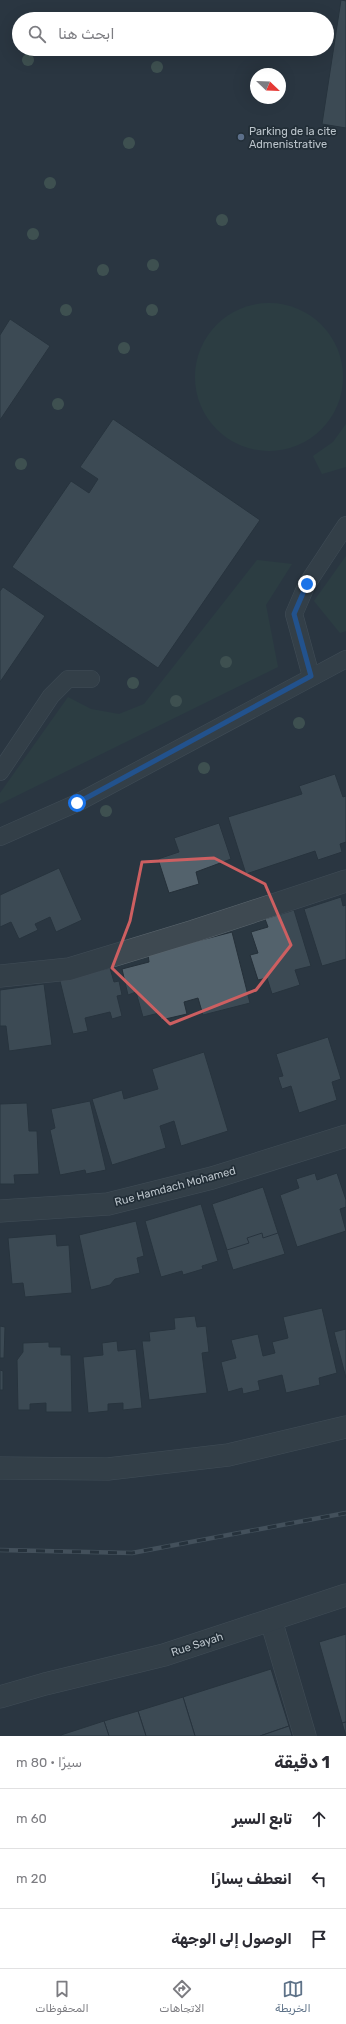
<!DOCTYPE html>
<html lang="ar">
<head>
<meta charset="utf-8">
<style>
	:root { --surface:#fff; --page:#f2f2f3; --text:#2b2b33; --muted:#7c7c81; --line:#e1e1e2; --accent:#5e7288 }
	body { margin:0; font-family:Rubik,Vazirmatn,sans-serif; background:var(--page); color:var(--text); direction:rtl }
	.compass { position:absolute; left:250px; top:68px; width:36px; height:36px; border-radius:50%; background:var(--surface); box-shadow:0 4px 16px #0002; rotate:113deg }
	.stop { position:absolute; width:12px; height:12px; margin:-9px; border:3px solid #1a73e8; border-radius:50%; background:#fff }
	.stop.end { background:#1a73e8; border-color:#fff; box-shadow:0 1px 4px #0008 }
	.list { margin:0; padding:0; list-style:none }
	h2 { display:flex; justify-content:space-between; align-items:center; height:52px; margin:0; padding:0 16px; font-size:17px }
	h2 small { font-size:13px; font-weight:400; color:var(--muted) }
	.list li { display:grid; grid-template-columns:26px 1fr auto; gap:12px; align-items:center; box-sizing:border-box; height:60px; padding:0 16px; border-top:1px solid var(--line) }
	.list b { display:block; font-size:15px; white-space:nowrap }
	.list em { font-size:13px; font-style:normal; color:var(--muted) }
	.icon { flex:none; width:22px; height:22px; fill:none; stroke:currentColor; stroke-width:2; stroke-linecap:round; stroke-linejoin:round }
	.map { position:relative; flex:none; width:346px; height:1736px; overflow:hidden; direction:ltr }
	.search { position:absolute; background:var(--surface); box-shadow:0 4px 16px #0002; left:12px; right:12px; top:12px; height:44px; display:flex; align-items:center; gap:10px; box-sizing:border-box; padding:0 14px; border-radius:22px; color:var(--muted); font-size:15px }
	.sheet { height:232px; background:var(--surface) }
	nav { display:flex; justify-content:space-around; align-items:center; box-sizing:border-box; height:56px; border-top:1px solid var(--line); background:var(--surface); font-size:11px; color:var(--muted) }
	nav a { display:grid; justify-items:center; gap:2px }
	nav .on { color:var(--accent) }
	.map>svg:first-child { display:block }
</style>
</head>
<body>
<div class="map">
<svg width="346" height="1736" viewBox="0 0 346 1736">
	<rect width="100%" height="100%" fill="#2a3741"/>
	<g fill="#2f4644">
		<circle cx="269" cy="377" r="74"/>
		<path d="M346,424V467L322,474L313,456L333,442Z"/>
		<path d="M346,556V631L340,633L314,601Z"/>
		<path d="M257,560L292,564L266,605L278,667L0,804V793L68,697L91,709L119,714L144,704Z"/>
	</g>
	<g fill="#53626c" stroke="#253039">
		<path d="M341,0L346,1V128L322,124Z"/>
		<path d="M10,319L50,346L0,420V335Z"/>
		<path d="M113,419L260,520L158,668L12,567L71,481L89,493L98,479L80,467Z"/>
		<path d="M3,587L45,616L0,682V591Z"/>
		<path d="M335,774L343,797L346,796V842L340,844L342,852L318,860L315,851L246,874L228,817L302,794L299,786Z"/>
		<path d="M219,823L231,859L196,872L199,884L169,893L158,859L179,852L174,838Z"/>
		<path d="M59,868L82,920L56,932L50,917L35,924L38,930L19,939L11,922L0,927V895Z"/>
		<path d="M341,897L343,906L346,905V959L322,966L304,909Z"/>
		<path d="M294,910L311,966L295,970L300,985L272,994L267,978L258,980L250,955L258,953L251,932L268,927L265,919Z"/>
		<path d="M232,932L250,1003L203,1015L198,998L184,1002L187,1014L161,1020L159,1013L143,1017L136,992L128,995L122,969L149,962L148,954Z"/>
		<path d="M110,968L114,982L119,981L122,995L117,996L122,1016L112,1019L110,1012L85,1018L88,1031L73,1034L60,981Z"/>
		<path d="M44,984L52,1045L9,1051L6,1026H0V990Z"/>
		<path d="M328,1037L341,1079L332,1082L337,1100L299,1113L291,1086L282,1089L278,1077L283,1076L276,1054Z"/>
		<path d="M204,1052L228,1131L181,1146L174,1121L160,1126L166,1148L112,1165L92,1099L122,1090L124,1099L158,1089L152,1069Z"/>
		<path d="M90,1101L106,1170L86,1174L85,1170L60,1175L50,1130L55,1128L51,1109Z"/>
		<path d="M27,1103L29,1131H37L39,1174L14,1175L15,1184H0V1104Z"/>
		<path d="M315,1173L317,1180L337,1173L346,1200V1207L340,1209L346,1231L297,1247L280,1195L299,1188L296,1179Z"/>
		<path d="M263,1187L285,1254L233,1270L212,1204Z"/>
		<path d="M263,1187L278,1233L263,1238L262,1233L247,1238L249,1243L227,1250L212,1204Z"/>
		<path d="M201,1204L218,1261L202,1266L203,1269L183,1275L182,1271L161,1277L145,1221Z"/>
		<path d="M136,1221L144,1256L137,1258L140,1273L115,1279L110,1285L91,1290L79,1235Z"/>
		<path d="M56,1234L57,1246L69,1245L72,1293L25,1297L23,1283L12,1284L8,1238Z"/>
		<path d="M322,1308L337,1373L319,1378L320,1385L286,1393L282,1375L258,1381L260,1390L243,1394L242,1388L228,1392L221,1362L236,1358L231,1340L258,1334L263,1356L275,1353L272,1342L288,1338L283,1317Z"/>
		<path d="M195,1316L197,1327L206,1326L209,1352L202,1353L207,1393L149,1400L142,1341H150L149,1332L175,1329L174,1318Z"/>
		<path d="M0,1326L5,1327L4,1358H0Z"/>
		<path d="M346,1329V1378L334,1332Z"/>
		<path d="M117,1341L118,1351L136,1349L142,1408L123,1410V1403L108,1404V1411L88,1413L83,1357L103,1355L102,1343Z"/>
		<path d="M49,1342V1347H61V1355H71L72,1412H46V1403L30,1404V1410H18L17,1360L23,1352V1343Z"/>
		<path d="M0,1370L3,1371V1390H0Z"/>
		<path d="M346,1634V1722L342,1723L319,1642Z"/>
		<path d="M271,1669L289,1726L260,1736H195L183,1697Z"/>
		<path d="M183,1697L195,1736H146L138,1711Z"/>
		<path d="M138,1711L146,1736H109L104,1721Z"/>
		<path d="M104,1721L109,1736H61V1735Z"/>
		<path d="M346,1722V1736L342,1723Z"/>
		<path d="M289,1726L292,1736H260Z"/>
	</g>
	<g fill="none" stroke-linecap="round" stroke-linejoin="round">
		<defs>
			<g id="lane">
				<path d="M311,676L294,614L307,584L346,525"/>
				<path d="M0,772L51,696L68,679H91"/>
				<path d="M0,837L77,803L346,659"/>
			</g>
			<g id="street">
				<path d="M0,976L69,969L194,931L346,881"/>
				<path d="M0,1211L108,1204L212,1178L346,1136"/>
				<path d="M0,1468L108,1469L228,1455L346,1427"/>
				<path d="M271,1620L305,1736"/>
				<path d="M0,1697L45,1684L164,1655L346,1595"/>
			</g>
		</defs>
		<use href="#lane" stroke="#5c676f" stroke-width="18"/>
		<use href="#street" stroke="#5c676f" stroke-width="23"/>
		<use href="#lane" stroke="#3e4951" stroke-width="17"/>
		<use href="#street" stroke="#3e4951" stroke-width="22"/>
		<defs>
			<path id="rail" d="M0,1550L132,1553L346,1513"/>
		</defs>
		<use href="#rail" stroke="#626f7a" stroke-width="4.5"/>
		<use href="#rail" stroke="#222e37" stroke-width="3" stroke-dasharray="9" stroke-linecap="butt"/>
	</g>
	<g fill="#577063">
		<circle cx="28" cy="60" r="6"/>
		<circle cx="157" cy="67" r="6"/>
		<circle cx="129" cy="143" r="6"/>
		<circle cx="50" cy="183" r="6"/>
		<circle cx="222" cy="220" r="6"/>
		<circle cx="33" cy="234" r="6"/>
		<circle cx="153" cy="265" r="6"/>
		<circle cx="103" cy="270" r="6"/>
		<circle cx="66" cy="310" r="6"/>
		<circle cx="152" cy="310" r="6"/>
		<circle cx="124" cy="348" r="6"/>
		<circle cx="58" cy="404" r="6"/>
		<circle cx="21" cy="464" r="6"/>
		<circle cx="226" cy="662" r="6"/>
		<circle cx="133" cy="683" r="6"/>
		<circle cx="176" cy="701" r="6"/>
		<circle cx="299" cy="723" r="6"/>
		<circle cx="204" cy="768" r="6"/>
		<circle cx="106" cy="811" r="6"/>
	</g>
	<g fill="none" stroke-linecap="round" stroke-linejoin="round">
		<path stroke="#1a73e8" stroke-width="5" d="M77,803L311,676L294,614L307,584"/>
	</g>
	<path d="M0 0H346V1736H0ZM214,858L265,884L291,945L256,990L170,1024L112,968L130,921L142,862Z" fill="#2a3741" fill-opacity=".55" fill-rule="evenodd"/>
	<path fill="none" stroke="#cd5f61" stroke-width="3" stroke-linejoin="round" d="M214,858L265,884L291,945L256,990L170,1024L112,968L130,921L142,862Z"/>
	<circle fill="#5c6f8a" stroke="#222e37" stroke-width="1.5" cx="241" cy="137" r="4"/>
	<g text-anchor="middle" stroke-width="3.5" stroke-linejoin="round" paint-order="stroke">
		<g font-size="11" fill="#bbc4cb" stroke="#222e37" text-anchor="start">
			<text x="249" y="135">Parking de la cite<tspan x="249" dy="13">Admenistrative</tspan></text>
		</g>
		<g font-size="11" fill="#bbc4cb" stroke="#222e37">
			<text transform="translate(175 1186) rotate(-15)" y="4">Rue Hamdach Mohamed</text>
			<text transform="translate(197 1644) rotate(-18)" y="4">Rue Sayah</text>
		</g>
	</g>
</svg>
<svg class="compass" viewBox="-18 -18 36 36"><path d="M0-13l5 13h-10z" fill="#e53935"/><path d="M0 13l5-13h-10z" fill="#7c7c81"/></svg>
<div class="stop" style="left:77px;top:803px"></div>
<div class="stop end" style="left:307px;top:584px"></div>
<div class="search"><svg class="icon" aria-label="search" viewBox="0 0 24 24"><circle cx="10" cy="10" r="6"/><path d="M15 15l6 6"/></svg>ابحث هنا</div>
</div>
<section class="sheet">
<h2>1 دقيقة<small>سيرًا · 80 m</small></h2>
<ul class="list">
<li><svg class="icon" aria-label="ahead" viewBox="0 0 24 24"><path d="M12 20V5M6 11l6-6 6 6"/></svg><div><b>تابع السير</b></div><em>60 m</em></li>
<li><svg class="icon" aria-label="left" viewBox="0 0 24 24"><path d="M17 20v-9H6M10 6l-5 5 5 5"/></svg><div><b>انعطف يسارًا</b></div><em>20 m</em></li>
<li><svg class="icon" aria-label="arrive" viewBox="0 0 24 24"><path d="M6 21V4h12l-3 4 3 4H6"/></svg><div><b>الوصول إلى الوجهة</b></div></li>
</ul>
</section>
<nav>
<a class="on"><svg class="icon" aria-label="map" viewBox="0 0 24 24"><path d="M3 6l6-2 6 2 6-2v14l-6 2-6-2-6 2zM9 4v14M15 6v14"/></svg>الخريطة</a>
<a><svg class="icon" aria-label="directions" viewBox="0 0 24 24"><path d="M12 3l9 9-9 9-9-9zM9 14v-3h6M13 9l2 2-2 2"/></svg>الاتجاهات</a>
<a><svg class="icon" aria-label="saved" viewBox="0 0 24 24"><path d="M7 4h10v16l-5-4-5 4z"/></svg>المحفوظات</a>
</nav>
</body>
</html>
